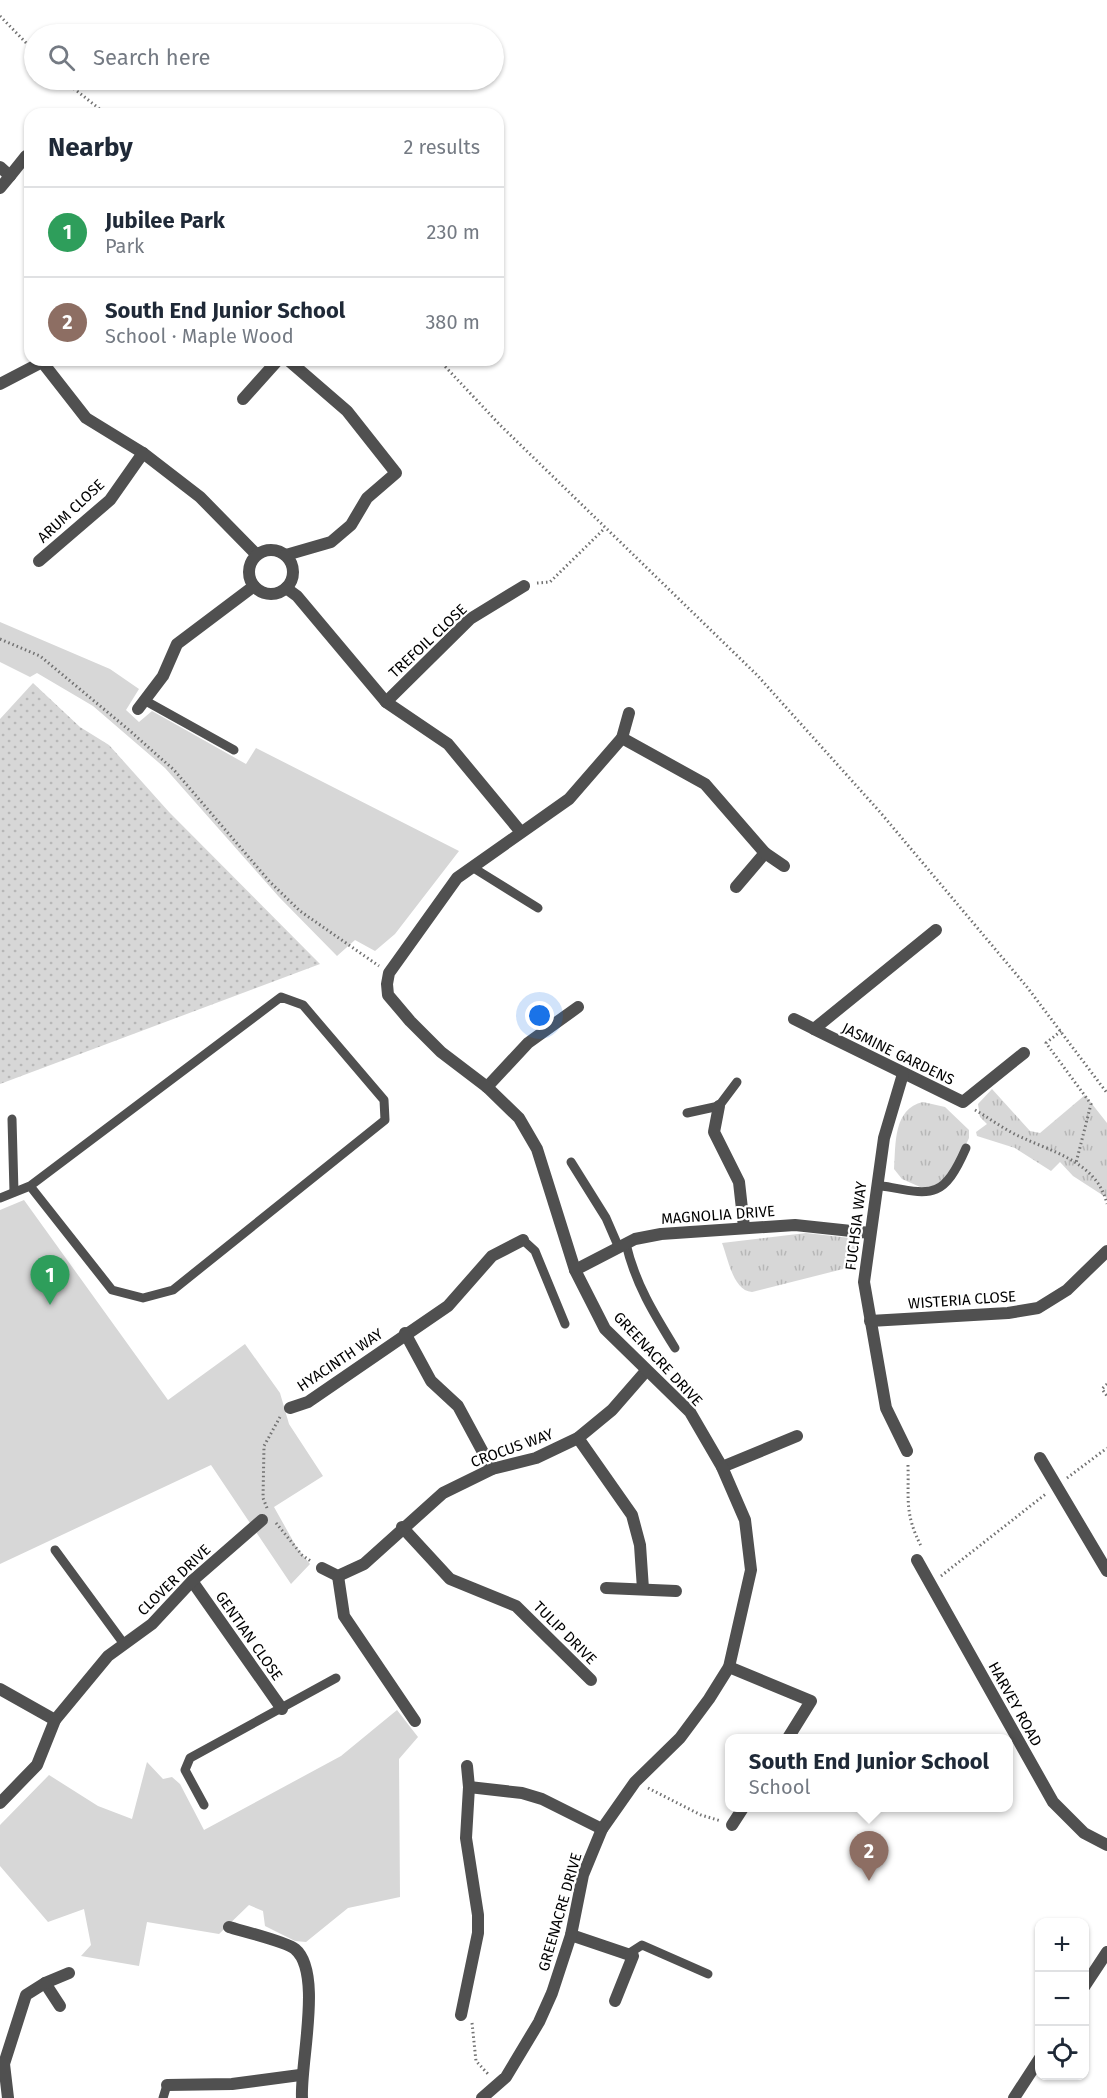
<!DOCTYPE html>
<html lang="en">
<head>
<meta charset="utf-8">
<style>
	:root { --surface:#fff; --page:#f2f2f3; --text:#1f2937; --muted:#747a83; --line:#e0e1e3; --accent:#0f766e }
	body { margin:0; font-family:"Fira Sans",sans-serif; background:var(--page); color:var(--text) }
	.controls { position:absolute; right:18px; bottom:18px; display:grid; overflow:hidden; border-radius:12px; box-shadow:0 2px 4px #0004 }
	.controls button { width:54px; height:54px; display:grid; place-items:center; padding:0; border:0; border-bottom:2px solid var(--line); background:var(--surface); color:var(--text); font:30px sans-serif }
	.you { position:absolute; left:540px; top:1016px; width:21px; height:21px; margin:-15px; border:4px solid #fff; border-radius:50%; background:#1a73e8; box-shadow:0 0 0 9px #1a73e833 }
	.badge { display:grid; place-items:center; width:39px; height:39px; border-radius:50%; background:var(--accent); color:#fff; font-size:20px; font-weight:700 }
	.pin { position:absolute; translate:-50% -50px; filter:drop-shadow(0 2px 3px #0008) }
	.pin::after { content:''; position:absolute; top:32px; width:21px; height:18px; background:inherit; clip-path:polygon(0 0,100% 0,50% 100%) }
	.popup { position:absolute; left:725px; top:1734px; width:288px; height:78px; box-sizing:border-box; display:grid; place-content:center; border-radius:12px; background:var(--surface); filter:drop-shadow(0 2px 4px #0005); font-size:20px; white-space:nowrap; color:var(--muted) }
	.popup b { font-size:22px; color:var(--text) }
	.popup::after { content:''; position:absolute; left:50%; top:100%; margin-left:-12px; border:12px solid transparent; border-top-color:var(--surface) }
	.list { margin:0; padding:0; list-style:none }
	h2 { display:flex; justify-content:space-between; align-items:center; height:78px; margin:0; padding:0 24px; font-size:26px }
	h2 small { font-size:20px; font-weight:400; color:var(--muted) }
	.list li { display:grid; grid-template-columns:39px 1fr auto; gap:18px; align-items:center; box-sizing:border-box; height:90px; padding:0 24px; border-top:2px solid var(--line) }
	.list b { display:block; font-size:22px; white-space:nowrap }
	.list p { margin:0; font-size:20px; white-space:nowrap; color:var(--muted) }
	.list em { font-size:20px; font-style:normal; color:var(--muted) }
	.icon { flex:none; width:33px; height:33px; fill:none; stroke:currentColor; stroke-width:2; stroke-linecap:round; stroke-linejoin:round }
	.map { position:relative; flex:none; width:1107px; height:2098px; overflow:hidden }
	.search { position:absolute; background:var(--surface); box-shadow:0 2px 4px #0004; left:24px; top:24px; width:480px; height:66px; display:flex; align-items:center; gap:15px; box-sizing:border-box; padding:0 21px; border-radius:33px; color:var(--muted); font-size:22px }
	.panel { position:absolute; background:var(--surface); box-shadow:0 2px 4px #0004; left:24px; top:108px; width:480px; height:258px; border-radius:18px }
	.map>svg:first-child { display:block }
</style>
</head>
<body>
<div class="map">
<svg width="1107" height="2098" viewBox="0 0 1107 2098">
	<defs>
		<pattern id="grass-tufts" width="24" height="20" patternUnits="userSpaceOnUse" patternTransform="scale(1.5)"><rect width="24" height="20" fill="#d7d7d7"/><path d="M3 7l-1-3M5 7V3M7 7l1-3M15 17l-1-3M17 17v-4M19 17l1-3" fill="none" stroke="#b7b7b7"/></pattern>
		<pattern id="garden-dots" width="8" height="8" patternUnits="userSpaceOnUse" patternTransform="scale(1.5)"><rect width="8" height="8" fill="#d7d7d7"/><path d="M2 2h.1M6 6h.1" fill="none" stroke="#b7b7b7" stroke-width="1.8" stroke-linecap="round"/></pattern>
	</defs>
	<rect width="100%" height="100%" fill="#fff"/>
	<g fill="url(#grass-tufts)">
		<path d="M992,1089L1030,1131L1040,1133L1085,1095L1107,1123V1198L1073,1176L1060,1162L1051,1171L1015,1148L977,1136L976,1132L987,1124L980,1117L978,1104Z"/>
		<path d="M923,1102L945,1107L969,1130V1138L952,1174L927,1190L902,1179L894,1169C896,1143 893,1109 923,1102Z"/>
		<path d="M806,1233L850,1238L858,1248L855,1266L752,1292C733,1291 728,1258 722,1243Z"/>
	</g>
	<g fill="#d7d7d7">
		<path d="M0,622L110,669L139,689L126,710L139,722L152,711L246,764L256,748L459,851L395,934L375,951L355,940L337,956L279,897L165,768L93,706L37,673L30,677L0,662Z"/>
		<path d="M24,1200L168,1400L245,1344L280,1393L289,1424L323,1476L274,1507L297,1548L310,1564L291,1584L211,1465L0,1564V1210Z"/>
		<path d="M397,1710L418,1737L399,1759L400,1897L348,1908L306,1942L295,1941L265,1926L263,1911L249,1905L219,1934L147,1922L139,1966L81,1956L91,1945L84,1909L48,1922L0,1866V1825L49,1775L98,1806L132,1819L147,1762L163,1779L172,1777L180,1784L204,1830L341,1756Z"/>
	</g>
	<path fill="url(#garden-dots)" d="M33,683L80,727L109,745L169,812L320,964L0,1084V719Z"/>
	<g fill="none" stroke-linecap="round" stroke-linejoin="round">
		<g stroke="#727272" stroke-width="3" stroke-dasharray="1.5 3" stroke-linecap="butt">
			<path d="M0,16L34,51"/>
			<path d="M63,80L106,114"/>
			<path d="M439,360L500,425L757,675L880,812L1027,987L1107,1093"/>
			<path d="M537,583L550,582L604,529"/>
			<path d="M0,639L40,656L129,730L174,770L270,882L300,911L379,966"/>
			<path d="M1061,1031L1046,1043L1091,1104L1076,1163"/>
			<path d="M975,1110C991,1119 1006,1131 1023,1138C1056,1153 1098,1164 1107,1204"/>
			<path d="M1107,1384L1102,1389L1107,1396"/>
			<path d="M908,1465C909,1501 904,1513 922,1548"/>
			<path d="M1067,1478L1107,1448"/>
			<path d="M267,1508L263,1498L264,1446L280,1417"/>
			<path d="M276,1523L302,1555L312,1562"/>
			<path d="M941,1576L1047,1493"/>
			<path d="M648,1788L701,1815L721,1821"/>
			<path d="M472,2023L476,2061L488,2074"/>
		</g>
		<g stroke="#505050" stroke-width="9">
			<path d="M144,700L234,750"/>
			<path d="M472,867L538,908"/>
			<path d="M687,1113L719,1106L737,1082"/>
			<path d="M12,1119L14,1192"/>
			<path d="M571,1162L606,1218L619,1248"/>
			<path d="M877,1185C930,1194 942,1203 966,1148"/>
			<path d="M0,1198L30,1186L281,997L303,1005L384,1100L385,1120L173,1290L143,1298L112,1290L30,1186"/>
			<path d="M523,1240L535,1251L565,1324"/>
			<path d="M626,1244C635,1283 654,1314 675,1348"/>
			<path d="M55,1550L124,1644"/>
			<path d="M204,1805L185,1770L190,1758L336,1678"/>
			<path d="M628,1954L642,1945L708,1974"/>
			<path d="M163,2098L167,2085"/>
		</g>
		<g stroke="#505050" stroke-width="12">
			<path d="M0,167L10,176L0,188"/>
			<path d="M10,176L26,156"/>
			<path d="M43,363L86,418L143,453L200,497L256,554"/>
			<path d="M0,384L46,360"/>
			<path d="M243,399L278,360"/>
			<circle cx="271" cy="572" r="22"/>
			<path d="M286,555L331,542L351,525L367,498L396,473L347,411L288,360"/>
			<path d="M39,561L110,500L143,453"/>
			<path d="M286,588L297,596L386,702L448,744L520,831"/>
			<path d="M386,702L470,619L524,586"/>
			<path d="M138,709L163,676L177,644L254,586"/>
			<path d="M622,738L705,784L765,853L736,887"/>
			<path d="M765,853L784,866"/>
			<path d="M936,930L814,1029L963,1102L1024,1053"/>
			<path d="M794,1019L814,1029"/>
			<path d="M903,1074L884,1138L864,1282L886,1408L907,1451"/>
			<path d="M487,1087L528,1043L578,1007"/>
			<path d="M719,1106L714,1132L739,1182L744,1227"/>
			<path d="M575,1270L635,1239L661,1234L795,1225L870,1233"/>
			<path d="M870,1321L1008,1313L1038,1308L1067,1290L1107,1251"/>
			<path d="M405,1333L431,1381L458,1406L492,1469"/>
			<path d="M290,1408L308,1402L448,1306L492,1256L523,1240"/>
			<path d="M578,1438L632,1515L640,1545L643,1589"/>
			<path d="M1040,1458L1107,1571"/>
			<path d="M722,1467L797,1436"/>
			<path d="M402,1527L450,1579L516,1606L591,1680"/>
			<path d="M917,1560L1053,1802L1084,1833L1107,1845"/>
			<path d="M322,1568L338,1576L364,1564L443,1493L492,1469L536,1458L578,1438L612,1410L646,1371"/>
			<path d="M338,1576L344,1616L415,1721"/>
			<path d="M192,1581L282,1709"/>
			<path d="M606,1588L676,1591"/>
			<path d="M729,1667L811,1701L788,1738"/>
			<path d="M0,1689L55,1720"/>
			<path d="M467,1766L469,1787"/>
			<path d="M0,1803L37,1765L55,1720L108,1656L152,1624L192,1581L262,1520"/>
			<path d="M732,1825L743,1808"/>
			<path d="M229,1927C242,1931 287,1942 295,1949C323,1972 300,2063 302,2098"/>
			<path d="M571,1935L633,1956L615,2001"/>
			<path d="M45,1983L60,2006"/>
			<path d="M461,2015L478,1933V1915L466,1838L469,1787L522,1793L542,1799L602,1829"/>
			<path d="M167,2085L232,2084L300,2075"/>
			<path d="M8,2098L4,2064L26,1995L45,1983L69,1973"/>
			<path d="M482,2098L506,2077L539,2022L552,1993L571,1935L583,1875L602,1829L635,1782L680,1738L709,1699L729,1667L751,1570L745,1520L722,1467L690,1412L605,1329L575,1270L537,1149L519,1118L487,1087L441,1052L410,1021L388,995L387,984L389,973L457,878L569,799L622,738L629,713"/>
		</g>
		<g stroke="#505050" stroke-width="12">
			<path d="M1084,1987L1107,1952"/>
			<path d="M1014,2098L1040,2058"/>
		</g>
	</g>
	<g text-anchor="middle" stroke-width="4.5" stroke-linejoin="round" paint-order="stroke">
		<g font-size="15" fill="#000" stroke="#fff">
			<text transform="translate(71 511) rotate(-43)" y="5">ARUM CLOSE</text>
			<text transform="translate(428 641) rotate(-43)" y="5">TREFOIL CLOSE</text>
			<text transform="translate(898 1054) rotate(26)" y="5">JASMINE GARDENS</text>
			<text transform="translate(718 1215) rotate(-4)" y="5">MAGNOLIA DRIVE</text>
			<text transform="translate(856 1226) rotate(-83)" y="5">FUCHSIA WAY</text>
			<text transform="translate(962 1300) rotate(-4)" y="5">WISTERIA CLOSE</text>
			<text transform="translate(658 1359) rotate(47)" y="5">GREENACRE DRIVE</text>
			<text transform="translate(340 1360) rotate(-34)" y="5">HYACINTH WAY</text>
			<text transform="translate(512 1448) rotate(-20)" y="5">CROCUS WAY</text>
			<text transform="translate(174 1580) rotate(-44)" y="5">CLOVER DRIVE</text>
			<text transform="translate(565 1633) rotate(45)" y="5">TULIP DRIVE</text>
			<text transform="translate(249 1636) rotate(55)" y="5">GENTIAN CLOSE</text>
			<text transform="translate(1015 1704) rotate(61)" y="5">HARVEY ROAD</text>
			<text transform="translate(560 1912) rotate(-74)" y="5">GREENACRE DRIVE</text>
		</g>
	</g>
</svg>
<div class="controls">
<button>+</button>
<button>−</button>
<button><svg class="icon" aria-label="locate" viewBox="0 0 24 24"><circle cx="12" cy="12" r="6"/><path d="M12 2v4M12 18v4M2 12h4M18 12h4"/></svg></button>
</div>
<div class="you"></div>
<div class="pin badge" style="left:50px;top:1305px;background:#2e9e5b">1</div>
<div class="pin badge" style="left:869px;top:1881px;background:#8d6e63">2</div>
<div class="popup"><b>South End Junior School</b>School</div>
<div class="search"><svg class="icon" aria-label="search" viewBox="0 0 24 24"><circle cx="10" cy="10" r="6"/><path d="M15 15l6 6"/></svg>Search here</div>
<section class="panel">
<h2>Nearby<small>2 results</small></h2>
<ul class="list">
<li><span class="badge" style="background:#2e9e5b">1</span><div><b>Jubilee Park</b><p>Park</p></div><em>230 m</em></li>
<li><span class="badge" style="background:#8d6e63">2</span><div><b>South End Junior School</b><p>School · Maple Wood</p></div><em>380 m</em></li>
</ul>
</section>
</div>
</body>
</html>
